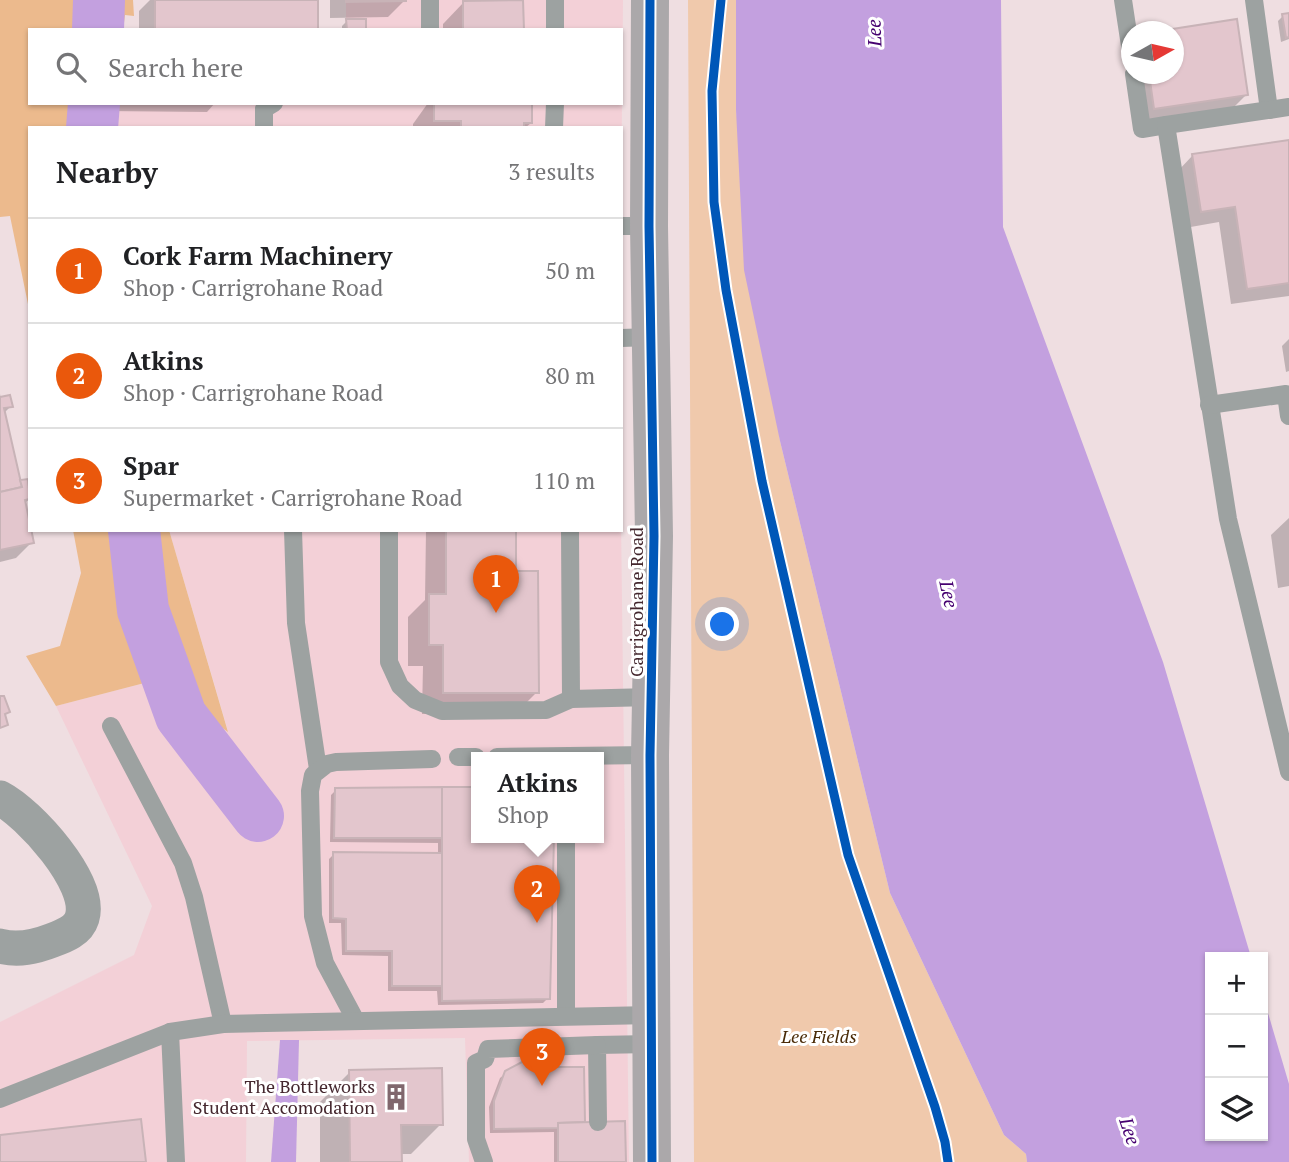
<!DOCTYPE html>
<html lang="en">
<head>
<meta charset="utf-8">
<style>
	:root { --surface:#fff; --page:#f6f6f6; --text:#202124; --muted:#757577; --line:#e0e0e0; --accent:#ea580c }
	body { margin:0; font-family:"PT Serif",serif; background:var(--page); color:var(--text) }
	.controls { position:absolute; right:21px; bottom:21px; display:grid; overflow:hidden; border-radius:0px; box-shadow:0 2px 5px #0004 }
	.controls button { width:63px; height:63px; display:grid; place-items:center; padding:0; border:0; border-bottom:2px solid var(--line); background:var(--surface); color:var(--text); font:35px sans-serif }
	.compass { position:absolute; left:1121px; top:21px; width:63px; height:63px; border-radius:50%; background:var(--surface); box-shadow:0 2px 5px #0004; rotate:82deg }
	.you { position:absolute; left:723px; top:625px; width:24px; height:24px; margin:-18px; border:5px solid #fff; border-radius:50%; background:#1a73e8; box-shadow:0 0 0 10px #1a73e833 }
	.badge { display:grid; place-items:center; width:46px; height:46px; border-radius:50%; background:var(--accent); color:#fff; font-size:23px; font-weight:700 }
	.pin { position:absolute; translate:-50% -58px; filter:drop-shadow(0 2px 4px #0008) }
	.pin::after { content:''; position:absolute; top:37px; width:24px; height:21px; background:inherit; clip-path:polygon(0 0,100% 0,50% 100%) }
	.popup { position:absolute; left:471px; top:752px; width:133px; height:91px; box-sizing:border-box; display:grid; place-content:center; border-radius:0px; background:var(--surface); filter:drop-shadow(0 2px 5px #0005); font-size:23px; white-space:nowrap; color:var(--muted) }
	.popup b { font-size:26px; color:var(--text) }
	.popup::after { content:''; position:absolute; left:50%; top:100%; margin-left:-14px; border:14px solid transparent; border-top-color:var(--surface) }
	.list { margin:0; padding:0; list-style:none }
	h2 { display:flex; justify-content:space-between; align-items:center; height:91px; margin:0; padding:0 28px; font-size:30px }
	h2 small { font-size:23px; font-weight:400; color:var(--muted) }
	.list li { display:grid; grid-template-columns:46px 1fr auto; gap:21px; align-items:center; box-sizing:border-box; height:105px; padding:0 28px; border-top:2px solid var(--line) }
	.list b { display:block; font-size:26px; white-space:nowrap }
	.list p { margin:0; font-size:23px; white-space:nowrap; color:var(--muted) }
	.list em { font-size:23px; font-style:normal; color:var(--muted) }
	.icon { flex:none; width:38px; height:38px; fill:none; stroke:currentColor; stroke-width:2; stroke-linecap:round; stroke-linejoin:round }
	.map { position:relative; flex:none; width:1289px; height:1162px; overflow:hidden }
	.search { position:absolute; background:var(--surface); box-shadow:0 2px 5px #0004; left:28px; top:28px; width:595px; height:77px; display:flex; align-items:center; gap:18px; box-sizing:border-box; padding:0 24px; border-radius:0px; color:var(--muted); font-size:26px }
	.panel { position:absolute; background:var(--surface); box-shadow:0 2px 5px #0004; left:28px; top:126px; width:595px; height:406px; border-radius:0px }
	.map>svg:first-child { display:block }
</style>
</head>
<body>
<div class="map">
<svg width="1289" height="1162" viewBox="0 0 1289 1162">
	<rect width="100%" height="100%" fill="#efdee1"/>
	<g fill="#f3d0d7" fill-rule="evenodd">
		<path d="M346,0H623L621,209V128H111L114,103H621V30H346Z"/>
		<path d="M621,520L629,1162H469L465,1038L247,1041L246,1162H0V1022L134,955L152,906L56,706L156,680L228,731L169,530H621ZM476,757H598V837H476Z"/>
	</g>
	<path fill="#f0c9ac" d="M688,0H736V110L780,441L890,893L1004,1135L1026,1154L1027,1162H694Z"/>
	<g fill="#ecba8d">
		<path d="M0,0H133L134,16L125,15L123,30H30V103H114L111,128H30V314L10,216L0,217Z"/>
		<path d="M73,530H169L228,732L156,680L56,706L26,656L60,646L81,573Z"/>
	</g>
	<g fill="#c3a0df">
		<path d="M736,0H1001L1003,227L1163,662L1251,957H1210V1136H1263V996L1289,1084V1162H1027L1026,1154L1004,1135L890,893L780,441L744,270L736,110Z"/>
		<path d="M280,1040H299L296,1162H271Z"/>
	</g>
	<g fill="#0003">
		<path d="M150,0H316V30H139V11Z"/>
		<path d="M330,0H404V1L388,17L330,18Z"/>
		<path d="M464,2L522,30H443V24Z"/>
		<path d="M1289,15V39L1281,42L1278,21L1283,16Z"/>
		<path d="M347,21L364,30H342V26Z"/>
		<path d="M1235,21L1246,95L1230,111L1138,124L1132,74H1174V32Z"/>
		<path d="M105,103H215L207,112L104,111Z"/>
		<path d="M428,103H530L531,123L525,128H413V124Z"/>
		<path d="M1289,142V296L1231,304L1219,222L1185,228L1177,172L1193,155Z"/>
		<path d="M1289,339V371L1286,372L1282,346Z"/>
		<path d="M0,394L1,399L11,406L4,413L19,482L30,498L24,504L32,542L16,558L0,562Z"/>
		<path d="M1289,518V586L1278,588L1271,535Z"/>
		<path d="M426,530H514V572L537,692L515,714H422L423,666H408V617L425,600Z"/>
		<path d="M336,790L476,837L548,998L543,1003L438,1005L437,991H388V956L342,955L341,923H329V859L334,854H438V843L330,842L331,795Z"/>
		<path d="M552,1063V1069L582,1068L583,1124L624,1162H554V1132L490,1133L489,1107L500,1078L515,1066Z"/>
		<path d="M350,1072L441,1124L411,1154H400V1162H320V1102Z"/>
	</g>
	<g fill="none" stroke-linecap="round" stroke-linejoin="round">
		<g stroke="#c3a0df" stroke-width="52">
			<path d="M98,30L99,0"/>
			<path d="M92,128L94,103"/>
			<path d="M134,530L143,610L181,716L258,816"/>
		</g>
	</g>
	<g fill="#e3c6cd" stroke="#c8b3b7" stroke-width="2">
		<rect x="155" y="0" width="163" height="30"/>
		<path d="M346,0H406V1L346,2Z"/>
		<path d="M523,0L524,30H463V1Z"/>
		<path d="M1289,13V37L1286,38L1282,14Z"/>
		<path d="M346,19H366V30H347Z"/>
		<path d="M1237,19L1248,95L1154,109L1149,74H1174V32H1153Z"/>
		<path d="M434,103H532V123H524V128H461V121H434Z"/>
		<path d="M1289,140V283L1247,289L1235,207L1201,212L1192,154Z"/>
		<path d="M10,395L13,407L4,408L22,487L0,492V397Z"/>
		<path d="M28,479L30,499L25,500L34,543L0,550V492L22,487L20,480Z"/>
		<path d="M446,530H516V571H538L539,693H443V645H429V594H446Z"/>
		<path d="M0,696H4L10,712L5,714L8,725L0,728Z"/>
		<path d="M442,787L443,838H334L335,788Z"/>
		<path d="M442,787H476V837H554L550,999L442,1001Z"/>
		<path d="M333,852L442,853V986H392V951H346V919L333,918Z"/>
		<path d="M554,1061L553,1067H584L585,1122L558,1123V1128L494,1129V1101L505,1071L522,1062Z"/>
		<path d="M442,1068L443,1125H401L402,1162H350L349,1070Z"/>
		<path d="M141,1119L146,1162H0V1135Z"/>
		<path d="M625,1121L626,1162H558V1123Z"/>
	</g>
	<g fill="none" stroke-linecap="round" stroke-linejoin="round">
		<g stroke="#9da2a1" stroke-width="18">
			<path d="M555,0V30"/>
			<path d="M1123,0L1132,59"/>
			<path d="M1254,0L1269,110"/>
			<path d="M430,30V0"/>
			<path d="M1134,74L1142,129L1166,125"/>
			<path d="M1289,107L1166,125L1228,519L1289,772"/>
			<path d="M264,128V109L274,103"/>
			<path d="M554,128L555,103"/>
			<path d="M621,226H649"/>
			<path d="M621,338L651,337"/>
			<path d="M1209,405L1286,394L1289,416"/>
			<path d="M293,530L296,623L318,769"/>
			<path d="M389,530V662L400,686L415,700L442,711L546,710L571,699"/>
			<path d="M570,530L571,699L652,697"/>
			<path d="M111,726L183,863L194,897L223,1024"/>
			<path d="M458,757H476"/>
			<path d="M497,757L650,755"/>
			<path d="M566,1016V837"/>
			<path d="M356,1021L325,963L313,916L310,791L313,775L327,764L336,762L432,759"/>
			<path d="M170,1032L176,1162"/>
			<path d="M0,1099L170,1032L223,1024L652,1015"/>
			<path d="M598,1122L597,1045L651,1044"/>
			<path d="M484,1162L476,1139V1063L485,1059L488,1049L597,1045"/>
		</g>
		<path stroke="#9da2a1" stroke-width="35" d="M0,798C29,813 93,883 82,918C78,931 64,936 53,940C35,947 18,951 0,946"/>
		<path stroke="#aba8aa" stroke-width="38" d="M650,0L649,226L654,536L650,755L652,1162"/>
		<defs>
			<g id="cycleway">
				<path d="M650,0L649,226L654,536L650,755L652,1162"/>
				<path d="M721,0L712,91L714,202L726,290L762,481L848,855L935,1107L945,1142L948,1162"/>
			</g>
		</defs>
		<use href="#cycleway" stroke="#fff" stroke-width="13"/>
		<use href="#cycleway" stroke="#0057b8" stroke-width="9"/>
	</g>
	<defs>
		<symbol id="building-bare" viewBox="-9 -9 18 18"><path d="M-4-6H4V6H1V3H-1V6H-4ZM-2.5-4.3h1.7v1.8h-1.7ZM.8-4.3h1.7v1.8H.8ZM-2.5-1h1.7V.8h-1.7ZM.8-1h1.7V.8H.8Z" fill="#80676d" stroke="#fff" stroke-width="2.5" paint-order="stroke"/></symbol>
	</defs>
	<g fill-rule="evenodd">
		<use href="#building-bare" x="377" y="1078" width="38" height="38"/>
	</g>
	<g text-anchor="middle" stroke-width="6" stroke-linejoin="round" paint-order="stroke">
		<g font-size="18" fill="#44272e" stroke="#fff">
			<text transform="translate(637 602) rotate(-90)" y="6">Carrigrohane Road</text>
		</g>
		<g font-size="18" font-style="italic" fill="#4a2b07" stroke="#fff">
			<text x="819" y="1043">Lee Fields</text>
		</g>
		<g font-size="18" fill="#44272e" stroke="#fff" text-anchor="end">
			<text x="375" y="1093">The Bottleworks<tspan x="375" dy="21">Student Accomodation</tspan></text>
		</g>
		<g font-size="19" font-style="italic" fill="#450070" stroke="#fff">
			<text transform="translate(874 33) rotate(-92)" y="7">Lee</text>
			<text transform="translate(949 594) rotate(78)" y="7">Lee</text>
			<text transform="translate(1130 1131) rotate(71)" y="7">Lee</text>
		</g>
	</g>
</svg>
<div class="controls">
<button>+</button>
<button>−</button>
<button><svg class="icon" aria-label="layers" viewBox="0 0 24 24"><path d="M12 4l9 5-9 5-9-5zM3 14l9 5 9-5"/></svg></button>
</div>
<svg class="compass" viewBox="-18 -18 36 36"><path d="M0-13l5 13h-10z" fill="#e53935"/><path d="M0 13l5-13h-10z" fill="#757577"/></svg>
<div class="you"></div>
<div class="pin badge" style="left:496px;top:613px">1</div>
<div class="pin badge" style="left:537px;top:923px">2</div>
<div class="popup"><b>Atkins</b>Shop</div>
<div class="pin badge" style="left:542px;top:1086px">3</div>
<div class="search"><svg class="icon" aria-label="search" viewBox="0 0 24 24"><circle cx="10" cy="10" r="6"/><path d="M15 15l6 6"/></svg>Search here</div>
<section class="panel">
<h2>Nearby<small>3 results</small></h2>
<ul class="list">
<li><span class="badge">1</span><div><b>Cork Farm Machinery</b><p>Shop · Carrigrohane Road</p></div><em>50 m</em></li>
<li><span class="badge">2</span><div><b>Atkins</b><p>Shop · Carrigrohane Road</p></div><em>80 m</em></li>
<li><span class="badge">3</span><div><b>Spar</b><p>Supermarket · Carrigrohane Road</p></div><em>110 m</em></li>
</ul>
</section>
</div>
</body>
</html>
